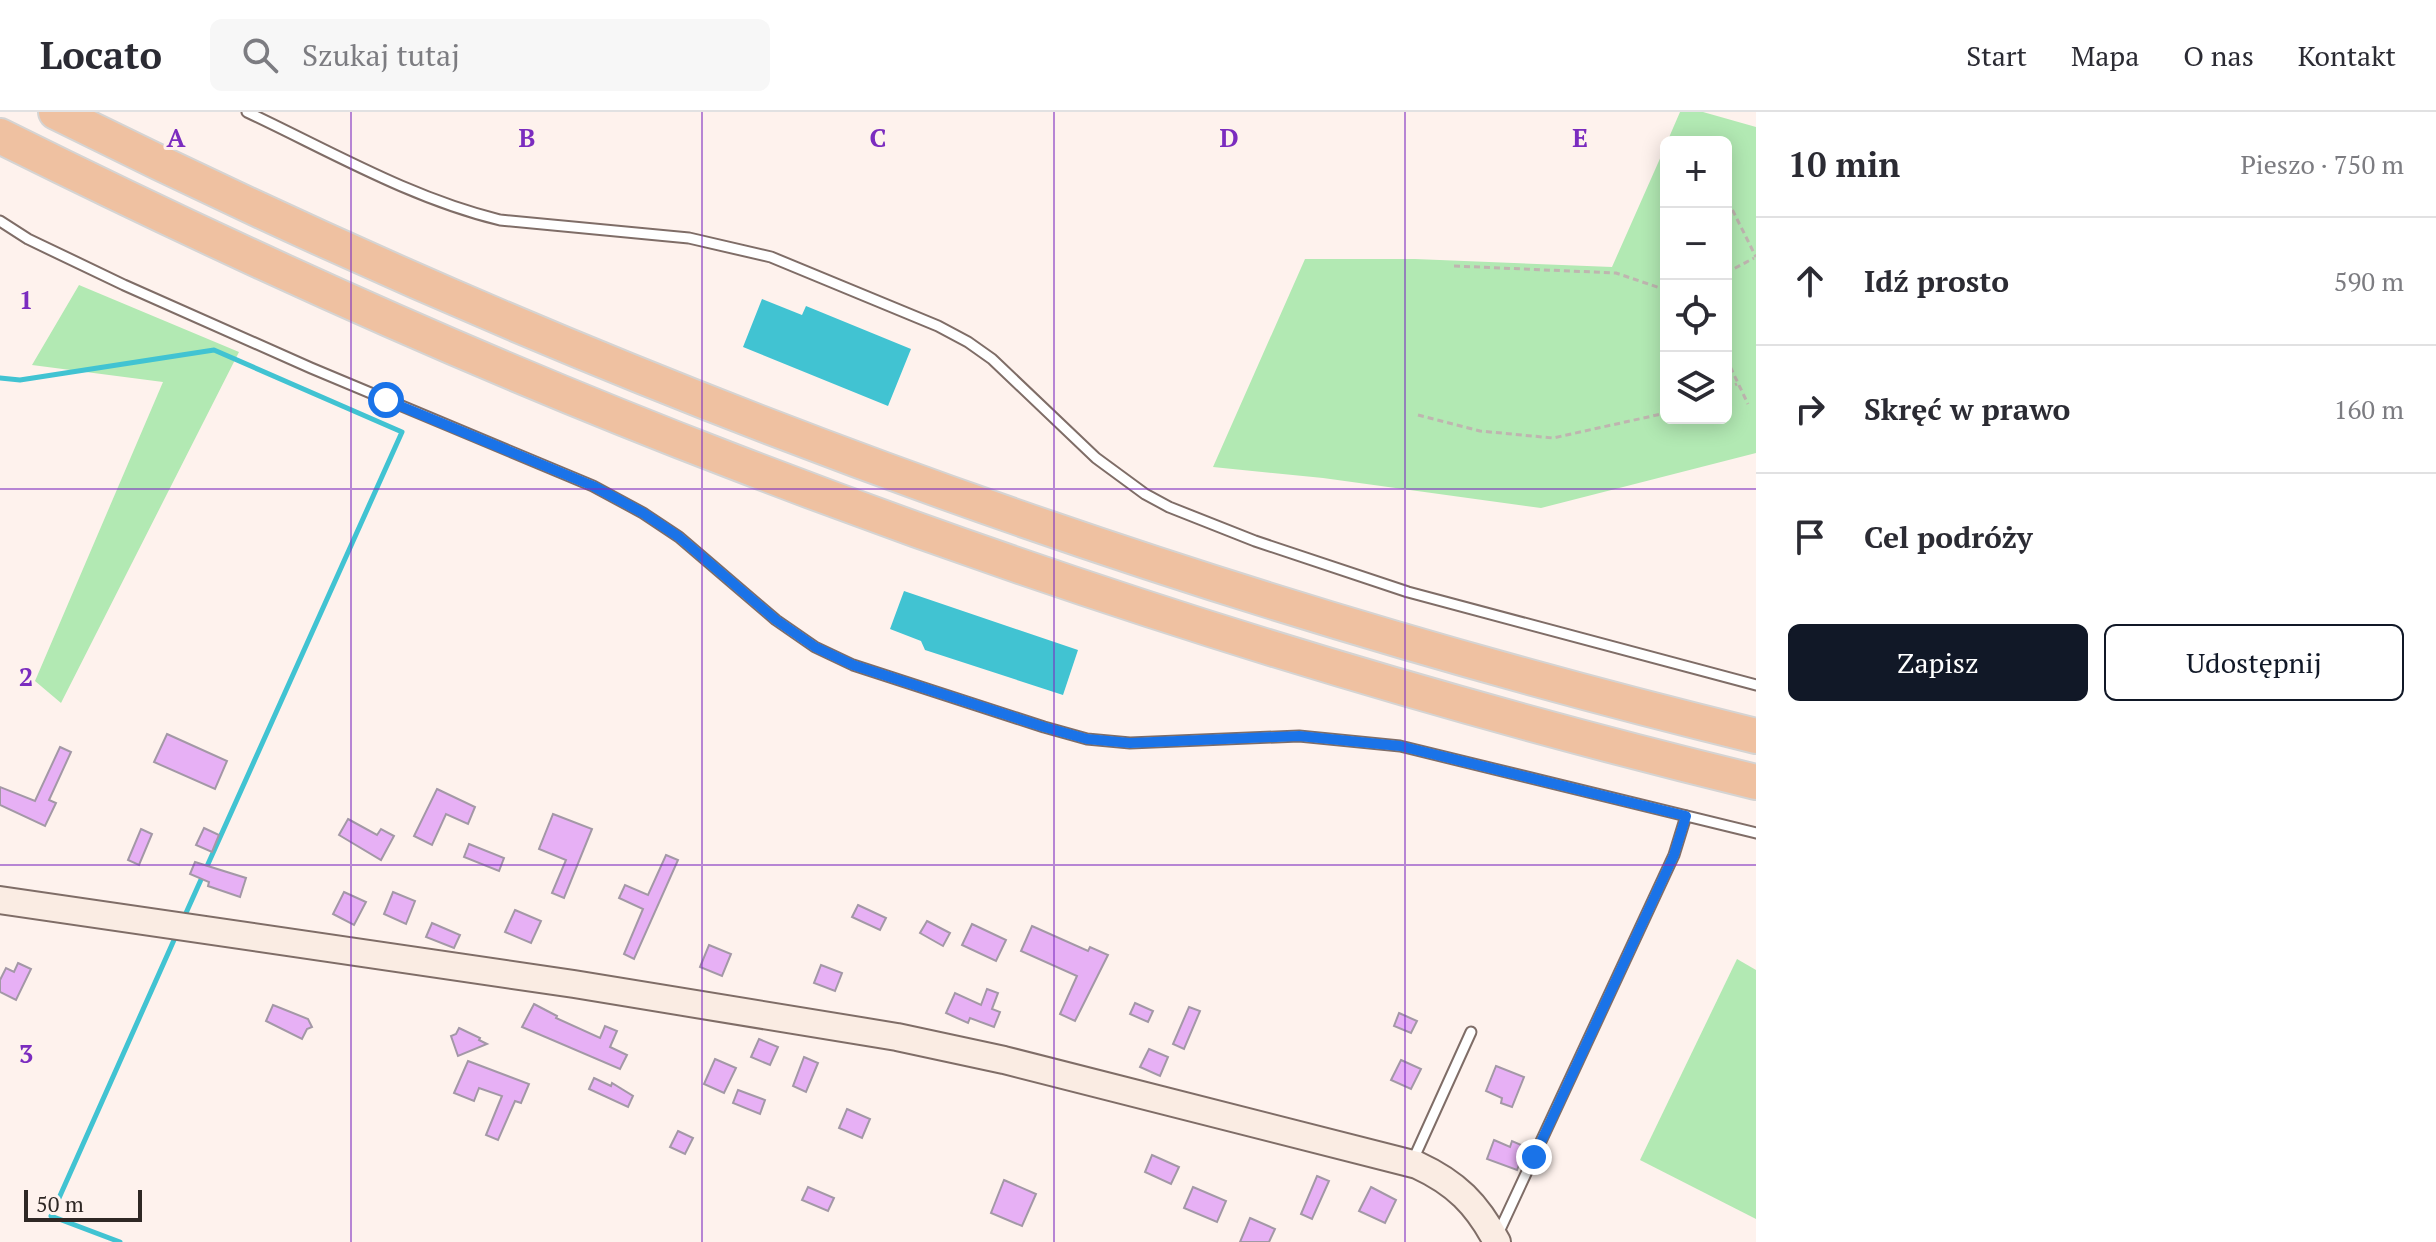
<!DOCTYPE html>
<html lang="pl">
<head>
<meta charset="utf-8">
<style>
	:root { --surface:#fff; --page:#f7f7f7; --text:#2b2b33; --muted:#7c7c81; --line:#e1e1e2; --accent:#111827 }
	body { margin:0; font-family:"PT Serif",serif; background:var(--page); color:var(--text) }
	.controls { position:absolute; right:24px; top:24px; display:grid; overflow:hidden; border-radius:12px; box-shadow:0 4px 20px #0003 }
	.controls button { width:72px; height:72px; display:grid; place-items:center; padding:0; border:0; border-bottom:2px solid var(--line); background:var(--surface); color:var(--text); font:40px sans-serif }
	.scale { position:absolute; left:24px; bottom:20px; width:118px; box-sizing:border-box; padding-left:8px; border:4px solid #2f2825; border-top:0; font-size:22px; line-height:28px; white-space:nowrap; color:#2f2825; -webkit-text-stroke:6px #fef2ed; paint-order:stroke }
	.stop { position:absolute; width:24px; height:24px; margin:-18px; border:6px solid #1a73e8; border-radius:50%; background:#fff }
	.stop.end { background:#1a73e8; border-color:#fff; box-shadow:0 2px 8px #0008 }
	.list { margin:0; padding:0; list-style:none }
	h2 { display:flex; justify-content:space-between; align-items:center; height:104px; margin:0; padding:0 32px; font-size:34px }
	h2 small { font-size:26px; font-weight:400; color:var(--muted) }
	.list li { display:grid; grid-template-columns:52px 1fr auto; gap:24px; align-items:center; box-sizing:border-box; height:128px; padding:0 32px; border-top:2px solid var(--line) }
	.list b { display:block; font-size:30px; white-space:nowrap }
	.list em { font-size:26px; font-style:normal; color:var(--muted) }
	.actions { display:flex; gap:16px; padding:24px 32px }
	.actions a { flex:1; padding:18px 0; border:2px solid var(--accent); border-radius:12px; text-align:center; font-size:28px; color:var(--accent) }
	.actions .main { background:var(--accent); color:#fff }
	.icon { flex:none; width:44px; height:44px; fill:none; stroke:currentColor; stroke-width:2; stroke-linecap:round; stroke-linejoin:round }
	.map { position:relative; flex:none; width:1756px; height:1130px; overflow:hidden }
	header { display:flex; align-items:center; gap:48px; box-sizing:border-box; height:112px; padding:0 40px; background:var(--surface); border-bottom:2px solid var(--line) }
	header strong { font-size:38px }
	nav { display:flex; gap:44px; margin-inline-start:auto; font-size:28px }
	.search { width:560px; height:72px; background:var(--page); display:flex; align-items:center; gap:20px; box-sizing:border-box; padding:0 28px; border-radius:12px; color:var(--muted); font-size:30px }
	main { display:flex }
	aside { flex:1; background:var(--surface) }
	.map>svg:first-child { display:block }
</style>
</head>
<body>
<header>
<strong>Locato</strong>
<div class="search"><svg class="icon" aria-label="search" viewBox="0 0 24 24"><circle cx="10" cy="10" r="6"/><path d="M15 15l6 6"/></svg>Szukaj tutaj</div>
<nav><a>Start</a><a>Mapa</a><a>O nas</a><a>Kontakt</a></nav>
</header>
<main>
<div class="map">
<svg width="1756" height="1130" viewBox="0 0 1756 1130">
	<rect width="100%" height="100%" fill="#fef2ed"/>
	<g fill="#b2e9b3">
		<path d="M1680,0H1703L1756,15V341L1541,396L1323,366L1213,355L1305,147H1415L1612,155L1666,33V306H1726V30H1667Z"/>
		<path d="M79,173L239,240L61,591L35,569L163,270L32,253Z"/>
		<path d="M1737,847L1756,858V1107L1640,1048Z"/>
	</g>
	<g fill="#41c3d2">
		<path d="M762,187L802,203L806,194L911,237L888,294L743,235Z"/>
		<path d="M904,479L1078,538L1063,583L925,538L921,529L890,517Z"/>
	</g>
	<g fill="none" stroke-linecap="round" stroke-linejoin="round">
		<g stroke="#41c3d2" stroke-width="5">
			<path d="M0,266L20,268L214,238L402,320L186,801"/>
			<path d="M120,1130L51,1104L174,828"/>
		</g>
	</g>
	<g fill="#e7b0f5" stroke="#a398a6" stroke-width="2">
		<path d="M167,622L227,649L215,677L154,650Z"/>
		<path d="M60,635L71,640L49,688L56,691L45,714L0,693V675L35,689Z"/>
		<path d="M437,677L475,695L468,712L446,702L432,733L414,724Z"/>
		<path d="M553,702L592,717L564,786L552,781L566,748L539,737Z"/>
		<path d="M348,707L377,723L381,717L394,724L381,748L339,723Z"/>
		<path d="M204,716L219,723L212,740L196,733Z"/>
		<path d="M141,717L152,722L139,753L128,748Z"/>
		<path d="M469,732L504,746L499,759L464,745Z"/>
		<path d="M666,743L678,748L634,847L624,842L643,797L619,786L625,773L648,783Z"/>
		<path d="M195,750L246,766L240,785L208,774L209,770L190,762Z"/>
		<path d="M344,780L366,790L354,813L333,802Z"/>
		<path d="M393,780L415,789L406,812L384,802Z"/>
		<path d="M858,793L886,806L880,818L852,805Z"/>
		<path d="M515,798L541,809L531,831L505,820Z"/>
		<path d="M927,809L950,821L943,834L920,821Z"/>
		<path d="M432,811L460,823L454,836L426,825Z"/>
		<path d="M972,812L1006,828L996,849L962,833Z"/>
		<path d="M1032,814L1088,839L1090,835L1108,843L1075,909L1060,902L1077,864L1021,839Z"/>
		<path d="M709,833L731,842L722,864L700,855Z"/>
		<path d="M18,851L31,857L16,888L0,880V868L6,856L14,860Z"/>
		<path d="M821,853L842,861L835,879L814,871Z"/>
		<path d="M987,877L998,881L992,897L1000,900L994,915L970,906L968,911L946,901L955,881L981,893Z"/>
		<path d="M1135,891L1153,899L1148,910L1130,902Z"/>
		<path d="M534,892L557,904L556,906L600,926L605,914L617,919L610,935L627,943L620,957L522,915Z"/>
		<path d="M273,893L308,907L312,915L307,917L302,927L266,909Z"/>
		<path d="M1189,895L1200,899L1184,937L1173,932Z"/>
		<path d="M1399,901L1417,909L1411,921L1394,914Z"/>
		<path d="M459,916L480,926L479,928L487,932L458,944L451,924L456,922Z"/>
		<path d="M759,927L778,935L770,953L751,945Z"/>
		<path d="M1149,937L1168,945L1160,964L1140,955Z"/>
		<path d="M804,945L818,951L806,980L793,974Z"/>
		<path d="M715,947L736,956L724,981L704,972Z"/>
		<path d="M1401,948L1421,957L1411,977L1391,968Z"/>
		<path d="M468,949L529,972L521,991L515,989L498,1028L486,1023L502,984L479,976L474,989L454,981Z"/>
		<path d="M1496,954L1524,965L1512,995L1501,991L1502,986L1486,979Z"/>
		<path d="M594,966L611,974L612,971L633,984L628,995L589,977Z"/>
		<path d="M738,978L765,988L760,1002L733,991Z"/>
		<path d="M847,997L870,1007L862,1026L839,1016Z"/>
		<path d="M678,1019L693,1026L685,1042L670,1035Z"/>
		<path d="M1494,1028L1510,1035L1512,1029L1526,1035L1517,1058L1487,1047Z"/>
		<path d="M1152,1043L1179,1055L1171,1072L1145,1060Z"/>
		<path d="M1317,1064L1329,1069L1312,1107L1301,1102Z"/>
		<path d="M1004,1068L1036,1082L1022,1114L991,1101Z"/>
		<path d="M808,1075L834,1086L828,1099L802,1088Z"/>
		<path d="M1193,1075L1226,1089L1217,1110L1184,1096Z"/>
		<path d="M1371,1075L1396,1088L1385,1111L1359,1099Z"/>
		<path d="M1250,1106L1275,1117L1269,1130H1240Z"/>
	</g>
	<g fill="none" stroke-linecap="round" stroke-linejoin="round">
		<defs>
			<g id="lane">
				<path d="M247,0C330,39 410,86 500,108L689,126L771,145L938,214L968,230L992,247L1096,346L1145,382L1169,395L1255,429L1408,480L1756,573"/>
				<path d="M0,109L28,127L124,173L311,256L593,374L643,401L679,425L776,508L815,535L853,553L1044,615L1087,627L1130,631L1299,624L1400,634L1756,721"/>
				<path d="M1413,1048L1471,920"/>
				<path d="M1497,1124L1674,743L1686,704"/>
			</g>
			<path id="secondary" d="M0,788L574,872L897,925L1004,948L1417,1053C1456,1071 1477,1092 1497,1130"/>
			<g id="highway">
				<path d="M56,0C597,270 1169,480 1756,624"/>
				<path d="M0,24C239,143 482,253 732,349C1066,478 1408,585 1756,670"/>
			</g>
		</defs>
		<use href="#lane" stroke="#7f6d67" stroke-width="13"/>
		<use href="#secondary" stroke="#7f6d67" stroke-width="30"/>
		<use href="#highway" stroke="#d5d4d3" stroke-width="38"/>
		<g stroke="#bfb5b0" stroke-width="3" stroke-dasharray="6 4" stroke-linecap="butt">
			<path d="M1728,89L1756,145"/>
			<path d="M1454,154L1616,161L1666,178"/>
			<path d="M1726,161L1754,146"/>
			<path d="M1726,246L1748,292"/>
			<path d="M1726,277L1737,272"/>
			<path d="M1418,303L1480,319L1553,326L1666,301"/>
		</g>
		<use href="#lane" stroke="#fff" stroke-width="9"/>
		<use href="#secondary" stroke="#faece3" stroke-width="26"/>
		<use href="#highway" stroke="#efc1a1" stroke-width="34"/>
	</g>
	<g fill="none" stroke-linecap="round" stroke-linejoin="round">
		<path stroke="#1a73e8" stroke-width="10" d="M386,288L593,374L643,401L679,425L776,508L815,535L853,553L1044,615L1087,627L1130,631L1299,624L1400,634L1686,704L1674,743L1534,1045"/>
	</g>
	<path fill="none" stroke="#7b2cbf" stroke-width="2" stroke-opacity="0.55" d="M351,0V1130M702,0V1130M1054,0V1130M1405,0V1130M0,377H1756M0,753H1756"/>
	<g font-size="26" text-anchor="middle" font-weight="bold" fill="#7b2cbf" stroke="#fef2ed" stroke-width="6" stroke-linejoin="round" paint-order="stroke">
		<text x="176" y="35">A</text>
		<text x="527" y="35">B</text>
		<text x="878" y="35">C</text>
		<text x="1229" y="35">D</text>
		<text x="1580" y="35">E</text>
		<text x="26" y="197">1</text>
		<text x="26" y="574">2</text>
		<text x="26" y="951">3</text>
	</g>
</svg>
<div class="controls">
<button>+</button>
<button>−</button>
<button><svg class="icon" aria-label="locate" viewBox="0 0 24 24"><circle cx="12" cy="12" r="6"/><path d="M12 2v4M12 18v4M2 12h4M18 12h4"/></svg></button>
<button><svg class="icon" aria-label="layers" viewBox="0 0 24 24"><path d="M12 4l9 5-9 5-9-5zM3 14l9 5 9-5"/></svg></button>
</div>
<div class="scale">50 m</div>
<div class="stop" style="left:386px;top:288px"></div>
<div class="stop end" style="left:1534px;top:1045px"></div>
</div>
<aside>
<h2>10 min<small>Pieszo · 750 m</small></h2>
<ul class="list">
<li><svg class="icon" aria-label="ahead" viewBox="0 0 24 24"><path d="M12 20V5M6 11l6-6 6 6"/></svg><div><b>Idź prosto</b></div><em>590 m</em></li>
<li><svg class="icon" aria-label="right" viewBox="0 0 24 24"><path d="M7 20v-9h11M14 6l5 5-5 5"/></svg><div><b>Skręć w prawo</b></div><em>160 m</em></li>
<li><svg class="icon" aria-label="arrive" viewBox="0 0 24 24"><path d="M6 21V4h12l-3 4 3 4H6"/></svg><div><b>Cel podróży</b></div></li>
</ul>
<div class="actions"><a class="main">Zapisz</a><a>Udostępnij</a></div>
</aside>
</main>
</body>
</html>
